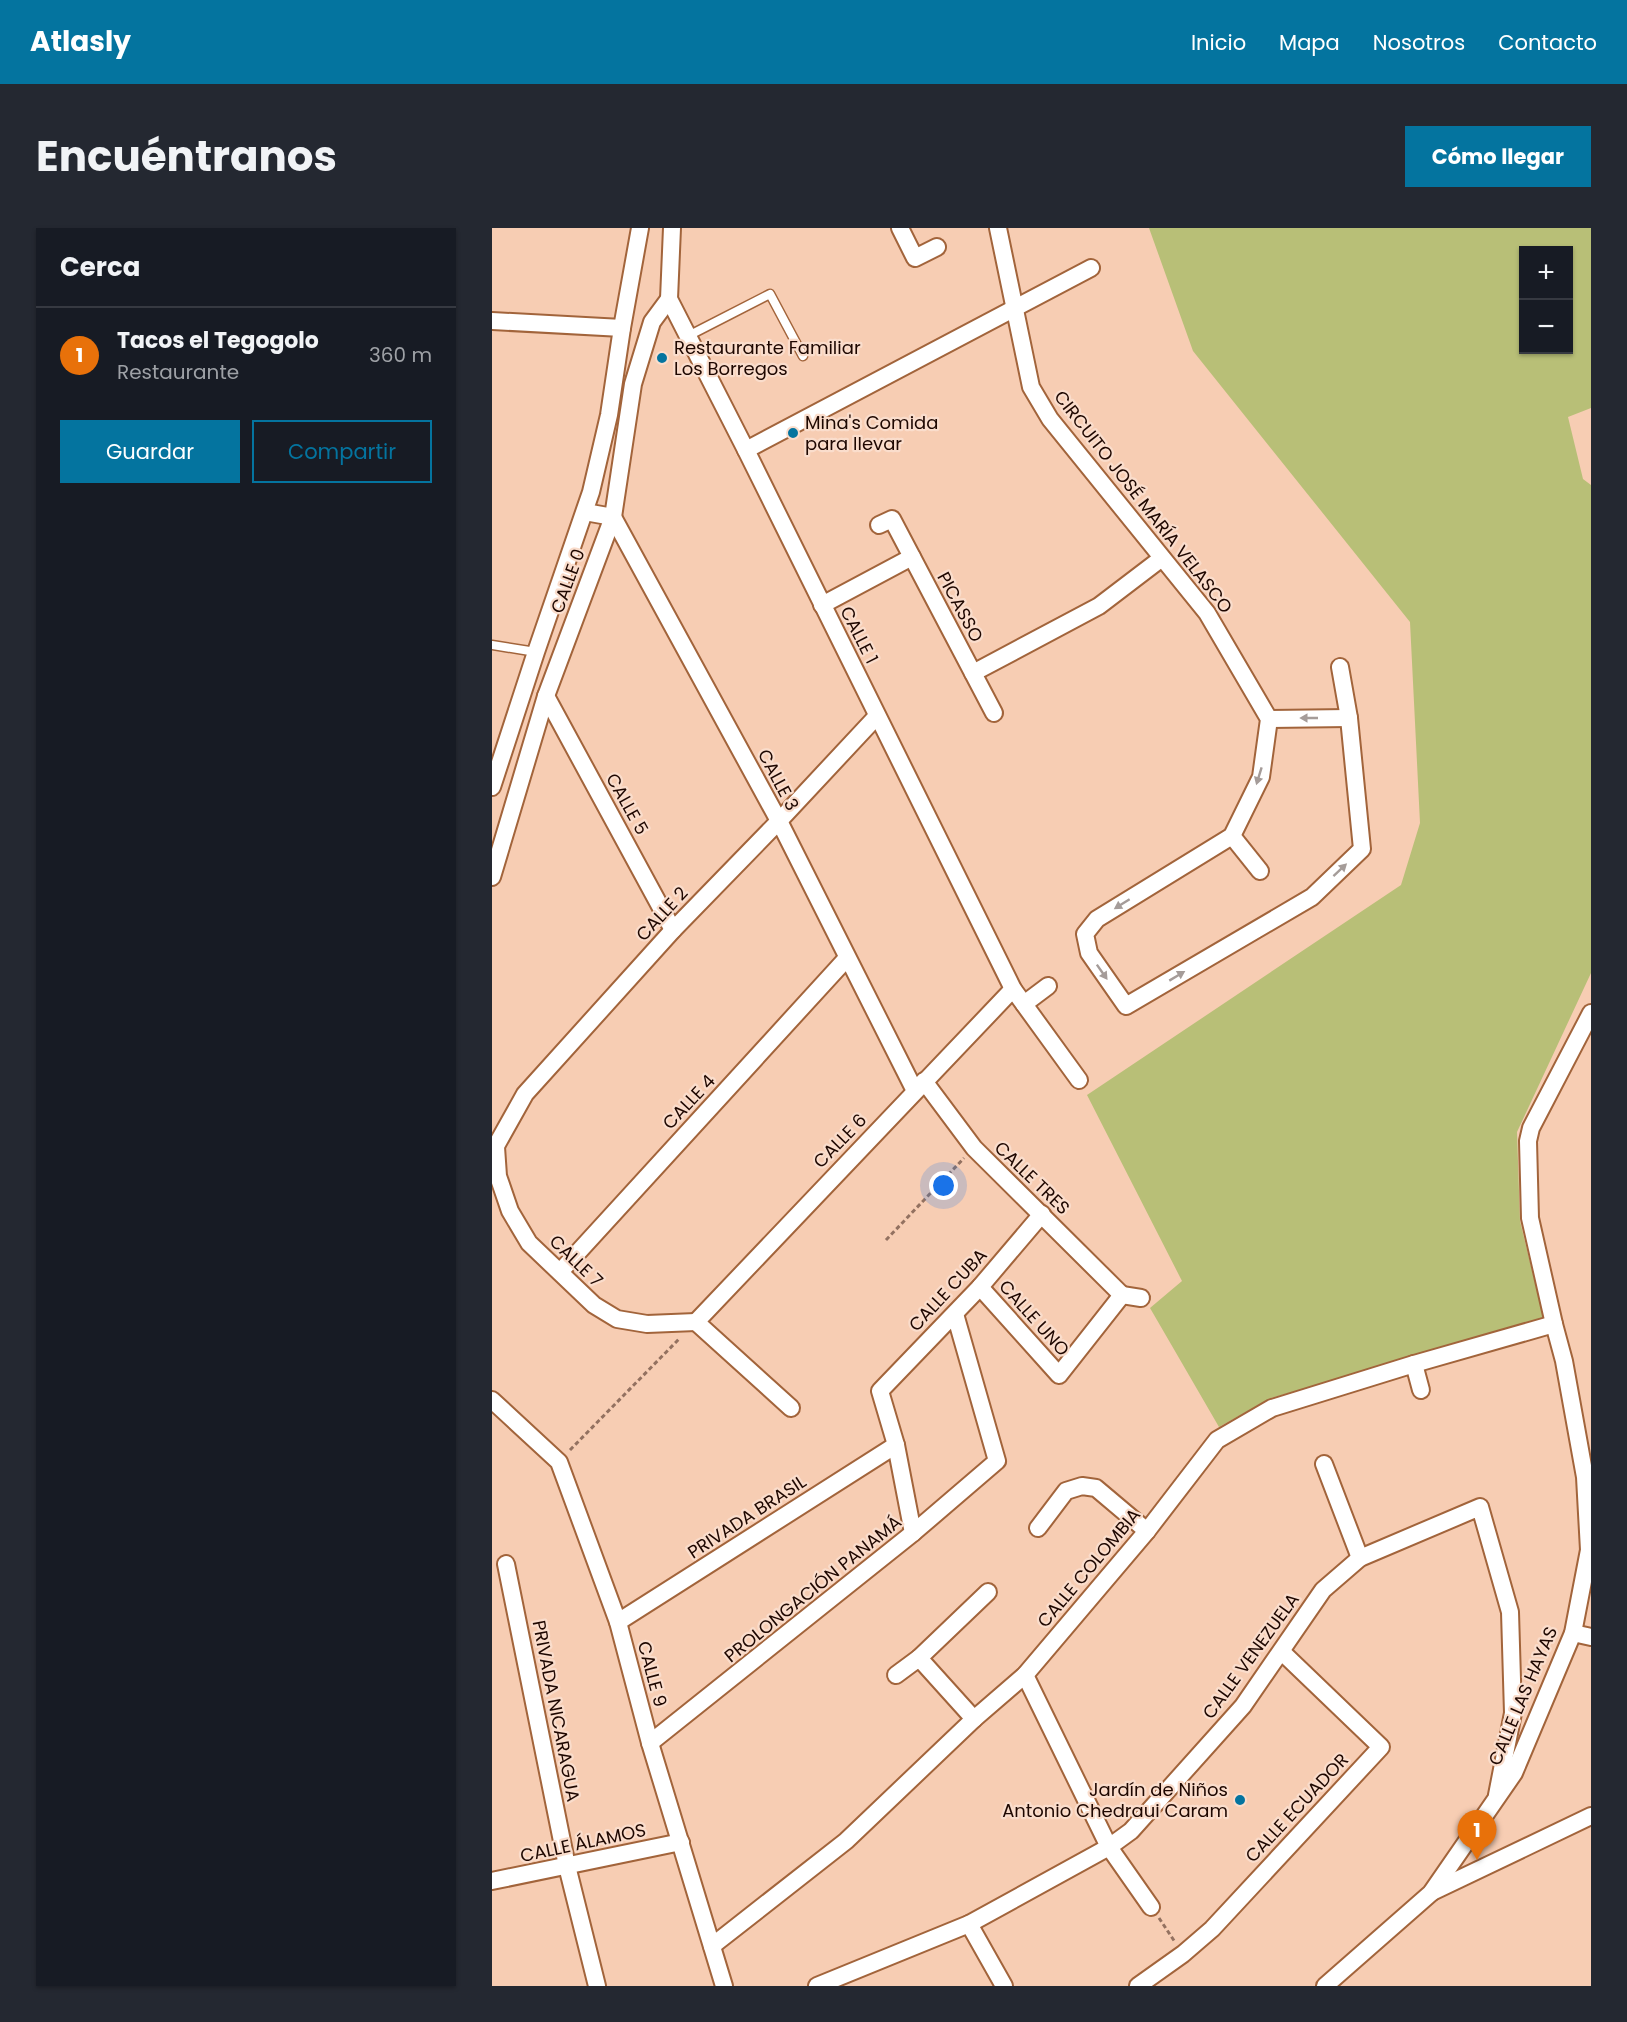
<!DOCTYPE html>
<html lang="es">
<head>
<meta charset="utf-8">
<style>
	:root { --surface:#171b24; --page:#242831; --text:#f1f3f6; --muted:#9ea1a6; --line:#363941; --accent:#04749f }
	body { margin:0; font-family:Poppins,sans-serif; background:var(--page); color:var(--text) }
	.controls { position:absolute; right:18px; top:18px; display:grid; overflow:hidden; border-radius:0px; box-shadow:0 2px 4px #0004 }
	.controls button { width:54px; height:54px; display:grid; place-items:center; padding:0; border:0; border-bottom:2px solid var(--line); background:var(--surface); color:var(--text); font:30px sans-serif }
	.you { position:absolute; left:452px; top:958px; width:21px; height:21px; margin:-15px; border:4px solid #fff; border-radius:50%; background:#1a73e8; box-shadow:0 0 0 9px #1a73e833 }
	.badge { display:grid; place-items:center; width:39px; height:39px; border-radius:50%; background:var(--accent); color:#fff; font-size:20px; font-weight:700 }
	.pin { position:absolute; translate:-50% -50px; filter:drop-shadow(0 2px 3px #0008) }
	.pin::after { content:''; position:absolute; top:32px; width:21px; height:18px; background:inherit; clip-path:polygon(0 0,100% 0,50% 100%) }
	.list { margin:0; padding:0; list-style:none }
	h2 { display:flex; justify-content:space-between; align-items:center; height:78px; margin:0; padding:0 24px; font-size:26px }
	h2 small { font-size:20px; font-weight:400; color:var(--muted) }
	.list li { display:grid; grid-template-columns:39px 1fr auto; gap:18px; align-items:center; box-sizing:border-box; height:96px; padding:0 24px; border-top:2px solid var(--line) }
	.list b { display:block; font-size:22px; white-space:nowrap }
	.list p { margin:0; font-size:20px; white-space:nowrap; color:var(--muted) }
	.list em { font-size:20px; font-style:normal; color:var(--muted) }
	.actions { display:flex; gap:12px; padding:18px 24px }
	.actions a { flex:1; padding:14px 0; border:2px solid var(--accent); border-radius:0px; text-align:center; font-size:21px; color:var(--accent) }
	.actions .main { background:var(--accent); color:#fff }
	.map { position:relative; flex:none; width:1099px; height:1758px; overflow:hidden; border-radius:0px }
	header { display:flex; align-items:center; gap:36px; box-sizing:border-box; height:84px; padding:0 30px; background:var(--accent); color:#fff }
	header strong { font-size:28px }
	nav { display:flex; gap:33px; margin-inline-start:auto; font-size:21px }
	.intro { display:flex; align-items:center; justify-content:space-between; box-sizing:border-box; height:144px; padding:0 36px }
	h1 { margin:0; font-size:42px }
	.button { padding:15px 27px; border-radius:0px; background:var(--accent); color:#fff; font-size:21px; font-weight:700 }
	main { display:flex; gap:36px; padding:0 36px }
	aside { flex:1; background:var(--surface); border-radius:0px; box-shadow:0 2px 4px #0004 }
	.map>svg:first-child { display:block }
</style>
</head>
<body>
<header>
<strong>Atlasly</strong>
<nav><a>Inicio</a><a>Mapa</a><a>Nosotros</a><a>Contacto</a></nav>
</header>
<div class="intro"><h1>Encuéntranos</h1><a class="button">Cómo llegar</a></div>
<main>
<aside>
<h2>Cerca<small></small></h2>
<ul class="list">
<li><span class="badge" style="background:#e8710a">1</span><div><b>Tacos el Tegogolo</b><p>Restaurante</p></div><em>360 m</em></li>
</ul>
<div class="actions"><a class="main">Guardar</a><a>Compartir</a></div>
</aside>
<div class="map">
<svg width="1099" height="1758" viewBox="0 0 1099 1758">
	<rect width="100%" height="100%" fill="#f7cdb3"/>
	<path fill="#b8bf77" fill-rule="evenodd" d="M657,0H1099V180L1076,189L1091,251L1099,257V745L1025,904L1028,993L1052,1092L779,1170L727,1199L658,1080L690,1053L595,867L909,657L928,595L918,394L701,123ZM1032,22H1076V122H1032Z"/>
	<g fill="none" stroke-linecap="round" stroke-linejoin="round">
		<defs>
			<g id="lane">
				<path d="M196,108L278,66L311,128"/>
				<path d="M0,417L44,424"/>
			</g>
			<g id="street">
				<path d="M180,0L177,71L254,222L521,761L587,852"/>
				<path d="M408,0L423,30L445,19"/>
				<path d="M506,0L539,159L558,191L715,385L777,491L769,549L740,608L605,691L593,706L597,725L634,778L820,669L870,621L857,490L848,439"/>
				<path d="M0,93L130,100"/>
				<path d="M254,222L599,40"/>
				<path d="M93,284L121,289L287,593L423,863"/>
				<path d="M387,297L400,291L502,485"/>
				<path d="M330,377L420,329"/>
				<path d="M481,445L607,378L670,330"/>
				<path d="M54,468L181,702"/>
				<path d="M777,491L857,490"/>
				<path d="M0,559L44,424L99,264L117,187L130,100L148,0"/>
				<path d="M740,608L768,643"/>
				<path d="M0,649L54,468L121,289L141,156L160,94L177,71"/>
				<path d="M532,776L556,758"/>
				<path d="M432,853L482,920L630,1067"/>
				<path d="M4,919L6,948L18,983L37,1015L102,1077L125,1091L155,1096L204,1094"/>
				<path d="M0,925L33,866L181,702L287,593L385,488"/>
				<path d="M68,1044L355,730"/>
				<path d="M488,1059L567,1147L630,1067"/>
				<path d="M630,1067L649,1070"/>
				<path d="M204,1094L521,761"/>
				<path d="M204,1094L299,1180"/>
				<path d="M922,1136L929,1162"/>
				<path d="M0,1172L67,1234L126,1394L158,1515L232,1758"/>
				<path d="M832,1236L868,1330"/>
				<path d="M546,1300L574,1263L590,1258L604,1260L655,1303"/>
				<path d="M421,1305L404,1217L388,1163L488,1059L550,986"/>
				<path d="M14,1336L75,1638L105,1758"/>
				<path d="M126,1394L404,1217"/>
				<path d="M1081,1405L1099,1409"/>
				<path d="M427,1430L482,1491"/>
				<path d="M404,1447L427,1430L496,1364"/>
				<path d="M533,1447L617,1619L659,1679"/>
				<path d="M158,1515L421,1305L505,1233L463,1086"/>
				<path d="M0,1653L189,1614"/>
				<path d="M940,1664L1099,1588"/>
				<path d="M477,1696L512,1758"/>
				<path d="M220,1718L354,1613L482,1491L533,1447L655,1303L725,1212L780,1180L922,1136L1062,1096"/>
				<path d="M325,1758L477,1696L617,1619L639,1603L751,1478L831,1362L868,1330L988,1279L1018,1384L1021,1485L1005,1567"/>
				<path d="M646,1758L691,1726L720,1701L889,1519L790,1424"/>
				<path d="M833,1758L939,1665L1022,1545L1081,1405L1097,1322L1093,1249L1072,1133L1062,1096L1038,990L1036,913L1039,900L1099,785"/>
			</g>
		</defs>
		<use href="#lane" stroke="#a2643b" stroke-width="11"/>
		<use href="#street" stroke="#a2643b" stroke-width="20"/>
		<g stroke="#937160" stroke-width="3" stroke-dasharray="4.5 3" stroke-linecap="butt">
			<path d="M394,1012L472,930"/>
			<path d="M78,1222L187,1111"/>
			<path d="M667,1690L683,1714"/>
		</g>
		<use href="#lane" stroke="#fff" stroke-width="8"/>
		<use href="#street" stroke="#fff" stroke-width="16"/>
	</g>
	<defs><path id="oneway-solid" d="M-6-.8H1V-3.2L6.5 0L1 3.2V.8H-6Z" transform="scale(1.5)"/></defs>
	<g fill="#a59c99">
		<use href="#oneway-solid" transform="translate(817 490) rotate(-180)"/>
		<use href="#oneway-solid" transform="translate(767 548) rotate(107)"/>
		<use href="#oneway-solid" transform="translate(848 642) rotate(-43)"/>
		<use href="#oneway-solid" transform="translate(630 676) rotate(148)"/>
		<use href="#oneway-solid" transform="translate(610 744) rotate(55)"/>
		<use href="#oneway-solid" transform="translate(685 748) rotate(-31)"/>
	</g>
	<g fill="#04749f" stroke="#faddcc" stroke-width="2">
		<circle cx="170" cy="130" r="6"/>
		<circle cx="301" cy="205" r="6"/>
		<circle cx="748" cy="1572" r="6"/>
	</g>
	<g text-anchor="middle" stroke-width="4.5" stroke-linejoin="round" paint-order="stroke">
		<g font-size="18" fill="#1e0700" stroke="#faddcc" text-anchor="start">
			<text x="182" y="126">Restaurante Familiar<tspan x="182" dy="21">Los Borregos</tspan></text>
			<text x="313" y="201">Mina's Comida<tspan x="313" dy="21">para llevar</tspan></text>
			<text x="736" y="1568" text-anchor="end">Jardín de Niños<tspan x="736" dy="21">Antonio Chedraui Caram</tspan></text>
		</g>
		<g font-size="18" fill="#1e0700" stroke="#faddcc">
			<text transform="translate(651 274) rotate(52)" y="6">CIRCUITO JOSÉ MARÍA VELASCO</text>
			<text transform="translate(76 353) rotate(-70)" y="6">CALLE 0</text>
			<text transform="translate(468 379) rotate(62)" y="6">PICASSO</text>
			<text transform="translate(367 407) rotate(63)" y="6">CALLE 1</text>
			<text transform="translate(286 552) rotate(62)" y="6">CALLE 3</text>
			<text transform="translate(135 576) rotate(61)" y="6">CALLE 5</text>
			<text transform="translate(170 686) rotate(-47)" y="6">CALLE 2</text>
			<text transform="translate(197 874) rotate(-47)" y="6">CALLE 4</text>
			<text transform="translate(348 913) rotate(-46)" y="6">CALLE 6</text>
			<text transform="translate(540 950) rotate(44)" y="6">CALLE TRES</text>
			<text transform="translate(84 1033) rotate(44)" y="6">CALLE 7</text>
			<text transform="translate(456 1062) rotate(-47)" y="6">CALLE CUBA</text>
			<text transform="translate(542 1090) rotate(48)" y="6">CALLE UNO</text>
			<text transform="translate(255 1289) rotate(-33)" y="6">PRIVADA BRASIL</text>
			<text transform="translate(597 1340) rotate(-50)" y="6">CALLE COLOMBIA</text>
			<text transform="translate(321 1361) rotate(-39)" y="6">PROLONGACIÓN PANAMÁ</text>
			<text transform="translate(759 1428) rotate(-54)" y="6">CALLE VENEZUELA</text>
			<text transform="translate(160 1446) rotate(75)" y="6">CALLE 9</text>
			<text transform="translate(1031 1468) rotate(-67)" y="6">CALLE LAS HAYAS</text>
			<text transform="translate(64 1483) rotate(79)" y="6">PRIVADA NICARAGUA</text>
			<text transform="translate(805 1580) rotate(-47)" y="6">CALLE ECUADOR</text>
			<text transform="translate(91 1615) rotate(-12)" y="6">CALLE ÁLAMOS</text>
		</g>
	</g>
</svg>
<div class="controls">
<button>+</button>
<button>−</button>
</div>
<div class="you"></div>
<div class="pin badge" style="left:985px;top:1632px;background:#e8710a">1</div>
</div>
</main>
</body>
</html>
